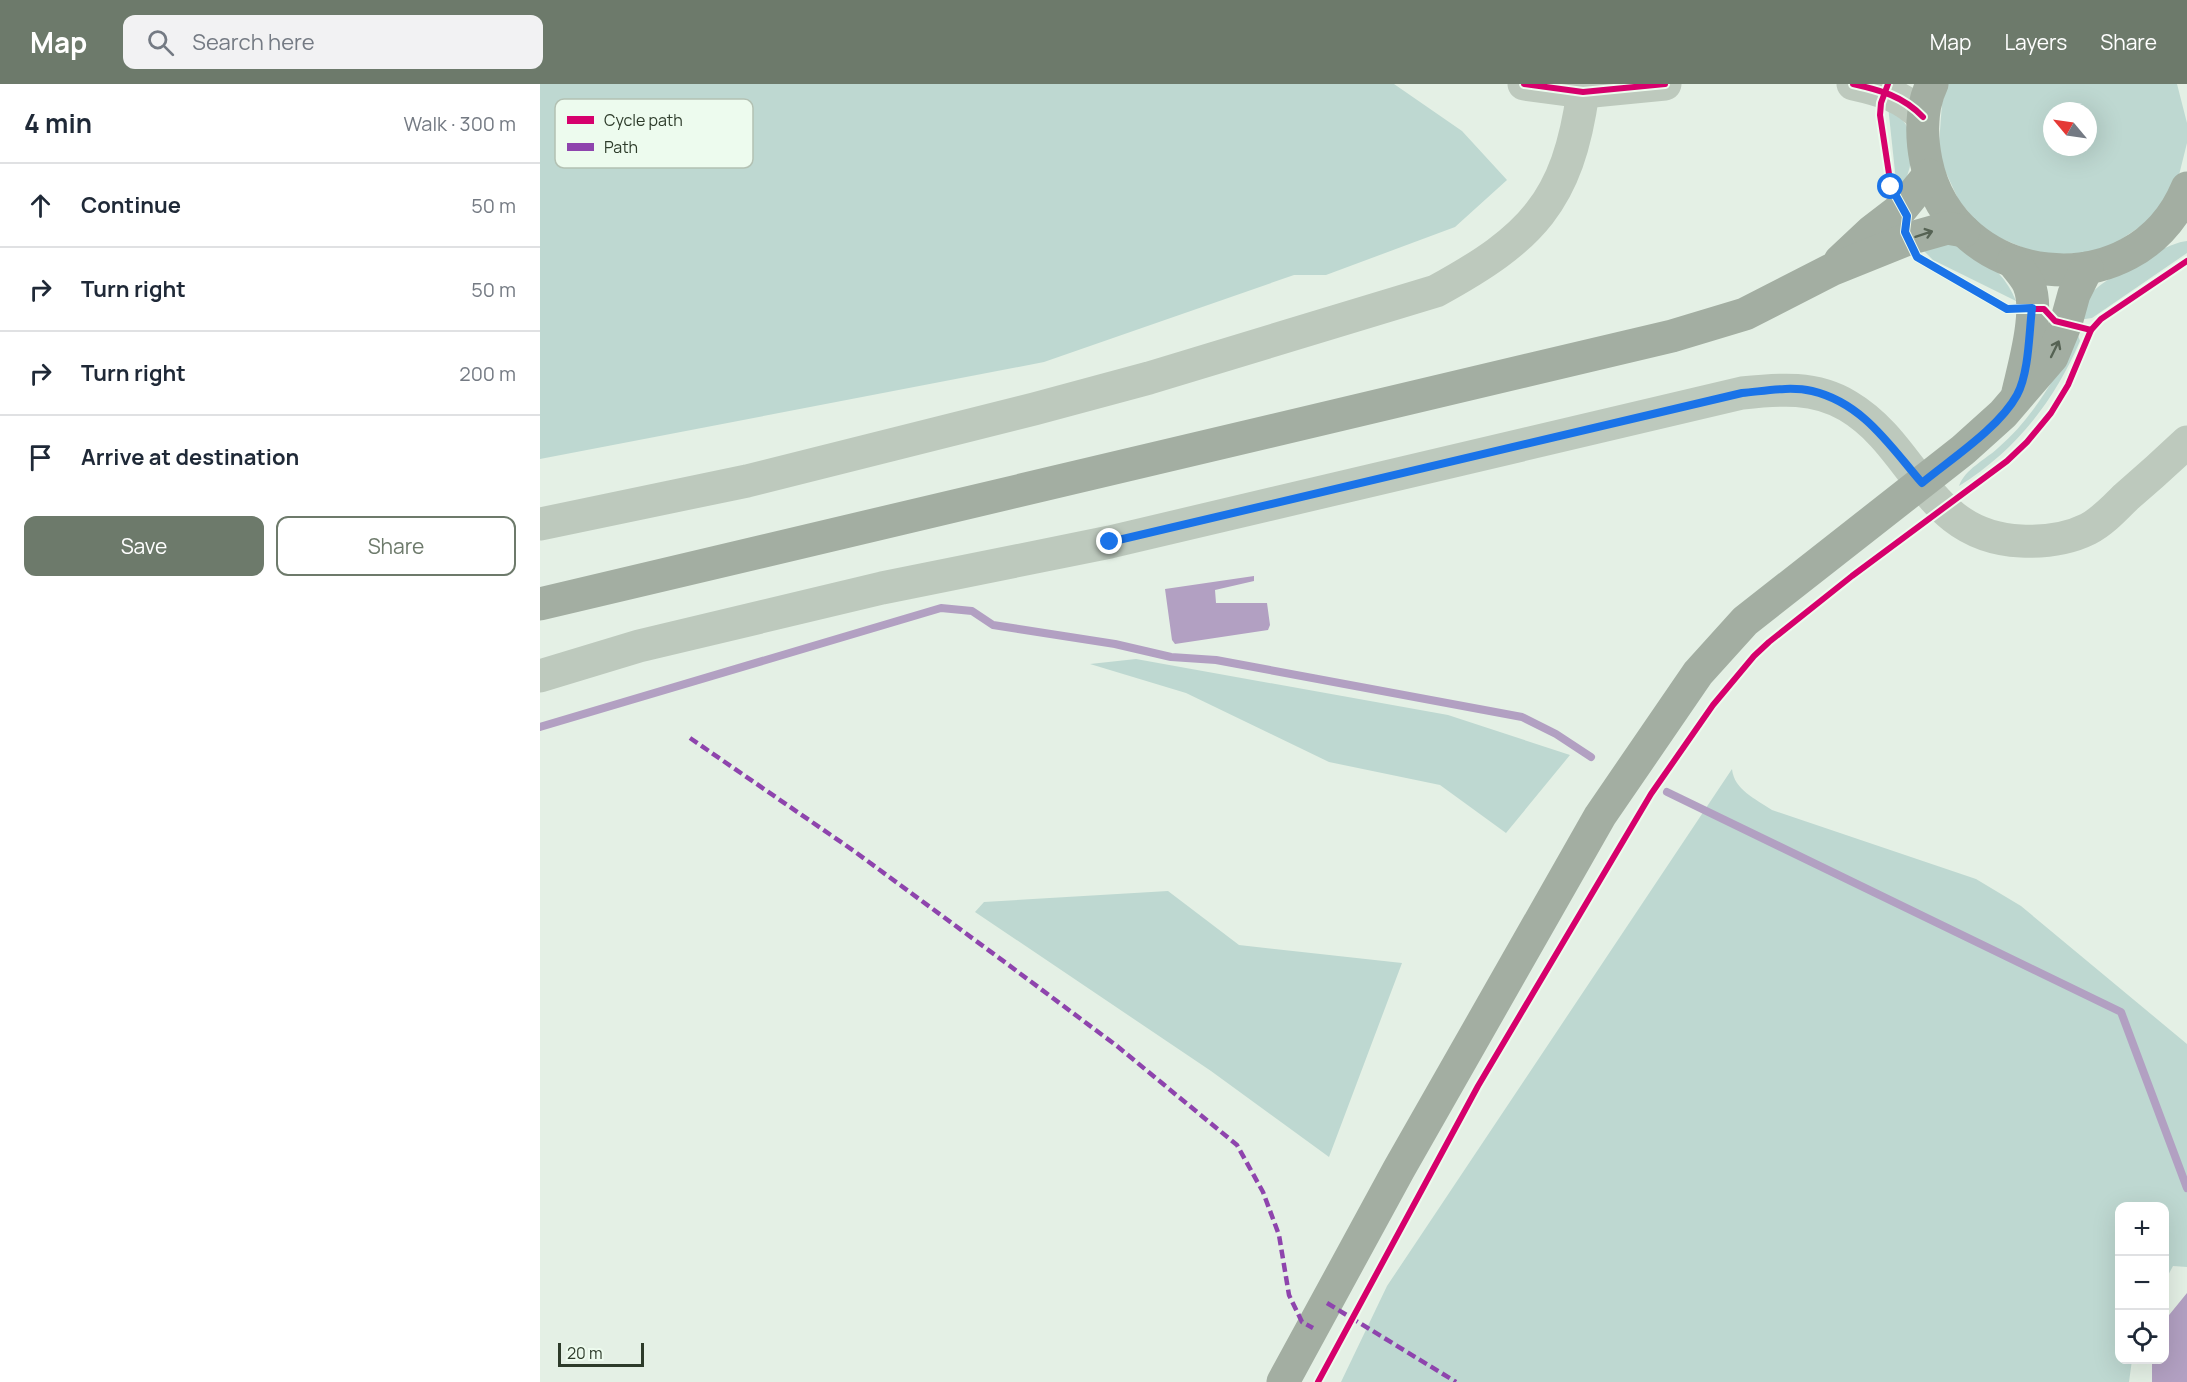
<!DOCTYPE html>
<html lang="en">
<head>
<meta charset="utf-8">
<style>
	:root { --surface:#fff; --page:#f2f2f3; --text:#1f2937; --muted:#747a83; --line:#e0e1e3; --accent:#6d7a6b }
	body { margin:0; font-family:Manrope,sans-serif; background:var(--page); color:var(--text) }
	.controls { position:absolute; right:18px; bottom:18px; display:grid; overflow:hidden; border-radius:12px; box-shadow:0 6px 24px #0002 }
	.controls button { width:54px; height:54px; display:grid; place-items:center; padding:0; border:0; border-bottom:2px solid var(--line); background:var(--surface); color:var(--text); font:30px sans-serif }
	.compass { position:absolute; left:1503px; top:18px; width:54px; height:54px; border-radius:50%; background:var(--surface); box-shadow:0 6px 24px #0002; rotate:299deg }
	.scale { position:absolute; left:18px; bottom:15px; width:86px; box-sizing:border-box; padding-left:6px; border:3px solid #2d3b2a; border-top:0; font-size:16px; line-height:21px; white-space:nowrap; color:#2d3b2a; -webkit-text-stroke:4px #edfbee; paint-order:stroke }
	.stop { position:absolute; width:18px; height:18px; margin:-14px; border:4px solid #1a73e8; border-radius:50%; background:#fff }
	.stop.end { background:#1a73e8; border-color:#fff; box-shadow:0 2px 6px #0008 }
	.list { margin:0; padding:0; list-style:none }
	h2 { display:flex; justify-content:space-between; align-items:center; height:78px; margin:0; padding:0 24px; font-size:26px }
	h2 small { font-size:20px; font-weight:400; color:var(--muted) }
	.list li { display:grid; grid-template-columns:39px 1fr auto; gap:18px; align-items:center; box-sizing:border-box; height:84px; padding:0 24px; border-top:2px solid var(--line) }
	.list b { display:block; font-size:22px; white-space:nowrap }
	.list em { font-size:20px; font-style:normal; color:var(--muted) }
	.actions { display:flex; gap:12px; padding:18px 24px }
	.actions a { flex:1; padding:14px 0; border:2px solid var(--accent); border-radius:12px; text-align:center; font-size:21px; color:var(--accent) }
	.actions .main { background:var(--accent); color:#fff }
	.icon { flex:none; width:33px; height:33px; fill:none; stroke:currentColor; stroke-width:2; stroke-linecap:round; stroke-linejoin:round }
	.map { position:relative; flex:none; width:1647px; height:1298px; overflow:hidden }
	header { display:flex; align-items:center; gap:36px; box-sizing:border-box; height:84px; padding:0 30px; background:var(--accent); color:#fff }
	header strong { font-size:28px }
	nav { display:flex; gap:33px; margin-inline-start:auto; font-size:21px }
	.search { width:420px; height:54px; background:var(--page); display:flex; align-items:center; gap:15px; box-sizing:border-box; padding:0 21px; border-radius:12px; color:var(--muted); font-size:22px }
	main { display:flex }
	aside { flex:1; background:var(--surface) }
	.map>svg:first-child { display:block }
</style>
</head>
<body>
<header>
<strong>Map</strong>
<div class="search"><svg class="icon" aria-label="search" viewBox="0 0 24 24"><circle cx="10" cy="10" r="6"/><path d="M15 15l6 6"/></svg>Search here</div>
<nav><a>Map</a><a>Layers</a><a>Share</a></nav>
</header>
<main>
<aside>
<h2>4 min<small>Walk · 300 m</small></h2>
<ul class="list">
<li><svg class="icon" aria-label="ahead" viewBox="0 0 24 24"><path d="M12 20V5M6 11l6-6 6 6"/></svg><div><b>Continue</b></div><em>50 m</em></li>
<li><svg class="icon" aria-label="right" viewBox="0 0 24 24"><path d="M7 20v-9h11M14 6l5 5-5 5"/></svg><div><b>Turn right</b></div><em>50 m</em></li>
<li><svg class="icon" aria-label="right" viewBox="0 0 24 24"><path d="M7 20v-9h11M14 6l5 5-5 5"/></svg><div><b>Turn right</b></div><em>200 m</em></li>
<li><svg class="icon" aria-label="arrive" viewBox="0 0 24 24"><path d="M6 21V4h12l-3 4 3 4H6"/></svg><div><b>Arrive at destination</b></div></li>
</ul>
<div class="actions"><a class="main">Save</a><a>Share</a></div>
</aside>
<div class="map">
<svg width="1647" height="1298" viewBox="0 0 1647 1298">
	<rect width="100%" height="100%" fill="#e4f0e5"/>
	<g fill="#bed8d1" fill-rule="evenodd">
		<path d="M0,0H854L922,47L967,96L915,143L786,191H754L504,278L0,375Z"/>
		<path d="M1408,0H1637L1647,39V59L1637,99L1615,133L1563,167L1503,172L1446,148L1419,117L1402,80L1399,60L1402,19ZM1512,27H1548V63H1512Z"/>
		<path d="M1348,22C1380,44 1376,77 1360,108L1356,97Z"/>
		<path d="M1647,157V169L1552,234L1538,236C1541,228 1544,218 1550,211C1561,196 1628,158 1647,157Z"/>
		<path d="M1411,160C1440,170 1464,187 1476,217L1393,176L1379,162Z"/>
		<path d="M1538,251L1540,257C1514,318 1475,367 1419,402C1425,385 1445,376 1458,364C1494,333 1516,292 1538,251Z"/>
		<path d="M596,575L908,631L1030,671L966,749L900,701L789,678L646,609L550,580Z"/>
		<path d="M1192,685C1194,706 1216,715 1232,726L1436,795L1481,822L1647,960V1183L1633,1182L1625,1197L1624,1122H1580V1276H1592L1589,1298H801L847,1202Z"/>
		<path d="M628,807L699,861L862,879L789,1073L671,987L435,828L444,818Z"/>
	</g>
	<g fill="#b2a0c2">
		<path d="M714,492V497L675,506L676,519H727L730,541L728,546L635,560L632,556L625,505Z"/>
		<path d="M1647,1209V1298H1612V1276H1624L1625,1236Z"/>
	</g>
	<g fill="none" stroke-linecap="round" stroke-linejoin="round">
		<g stroke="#b2a0c2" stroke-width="8">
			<path d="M0,643L401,524L432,527L453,541L575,560L631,573L676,576L982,633L1016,650L1051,673"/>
			<path d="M1127,708L1581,928L1647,1104"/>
		</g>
		<g stroke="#bdc9bd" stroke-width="33">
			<path d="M984,0L1043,8L1125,0"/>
			<path d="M1313,0C1340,6 1363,12 1383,33"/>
			<path d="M0,440L207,397L494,325L609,294L896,207C991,155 1028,118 1043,8"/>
			<path d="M0,592L99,562L342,504L570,458L1202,309C1240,305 1275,302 1308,322C1377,363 1386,453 1481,457C1503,458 1528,455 1548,445C1562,438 1575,424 1586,413C1607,395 1627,377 1647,358"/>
		</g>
		<g stroke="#a3aea2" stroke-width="33">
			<path d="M1392,0C1381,23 1381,52 1386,77C1412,206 1596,227 1647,104"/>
			<path d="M1300,177L1332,147L1362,124L1389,91"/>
			<path d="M1473,178C1478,185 1486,193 1489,201C1500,227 1484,282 1478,308"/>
			<path d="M0,520L1132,252L1205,230L1291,186L1368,155L1407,144L1424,147"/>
			<path d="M743,1298L859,1085L1060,732L1158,589L1205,537L1423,366L1463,330L1512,273L1526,239L1534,210L1547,184"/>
		</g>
		<g stroke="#8e44ad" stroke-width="4.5" stroke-dasharray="9 4.5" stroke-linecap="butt">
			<path d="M150,654L314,767L466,879L577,962L697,1061L723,1108L739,1151L749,1211L762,1238L773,1244"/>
			<path d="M787,1219L916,1298"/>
		</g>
		<defs>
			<g id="cycleway">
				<path d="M984,0L1043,8L1125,0"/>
				<path d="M1313,0C1340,6 1363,12 1383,33"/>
				<path d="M1348,0L1341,19L1340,31L1351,103L1367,132L1365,148L1377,173L1467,225H1504L1515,237L1551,246"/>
				<path d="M778,1298L938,1002L1111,710L1173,621L1214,572L1229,558L1312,492L1467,377L1487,358L1511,329L1528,301L1551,246L1561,235L1647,177"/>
			</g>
		</defs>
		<use href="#cycleway" stroke="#edfbee" stroke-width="10"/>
		<use href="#cycleway" stroke="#d6006c" stroke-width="6"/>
	</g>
	<defs><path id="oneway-shaft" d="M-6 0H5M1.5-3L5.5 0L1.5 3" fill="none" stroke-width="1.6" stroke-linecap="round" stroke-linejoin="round" transform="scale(1.5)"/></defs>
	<g stroke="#566354">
		<use href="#oneway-shaft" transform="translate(1384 150) rotate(-18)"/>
		<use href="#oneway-shaft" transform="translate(1515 265) rotate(-64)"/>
	</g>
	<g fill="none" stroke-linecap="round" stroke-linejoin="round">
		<path stroke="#1a73e8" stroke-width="8" d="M570,458L1202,309C1225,307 1250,302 1272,307C1323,319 1350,362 1382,399C1411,375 1459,344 1477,311C1489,289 1489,249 1492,224L1467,225L1377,173L1365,148L1367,132L1351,103"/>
	</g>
	<rect x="15" y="15" width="198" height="69" rx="9" fill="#edfbee" stroke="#b3c1b3" stroke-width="1.5"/>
	<rect x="27" y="32" width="27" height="8" fill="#d6006c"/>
	<rect x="27" y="59" width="27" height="8" fill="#8e44ad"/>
	<g font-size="16" fill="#2d3b2a">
		<text x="64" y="42">Cycle path</text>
		<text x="64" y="69">Path</text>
	</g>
</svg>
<div class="controls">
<button>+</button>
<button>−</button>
<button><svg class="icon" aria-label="locate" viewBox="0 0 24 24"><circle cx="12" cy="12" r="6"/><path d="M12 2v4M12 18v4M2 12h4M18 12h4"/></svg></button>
</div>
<svg class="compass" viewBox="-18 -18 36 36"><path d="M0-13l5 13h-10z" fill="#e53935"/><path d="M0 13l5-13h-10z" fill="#747a83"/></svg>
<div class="scale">20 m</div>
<div class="stop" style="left:1351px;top:103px"></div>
<div class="stop end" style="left:570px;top:458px"></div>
</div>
</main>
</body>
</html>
